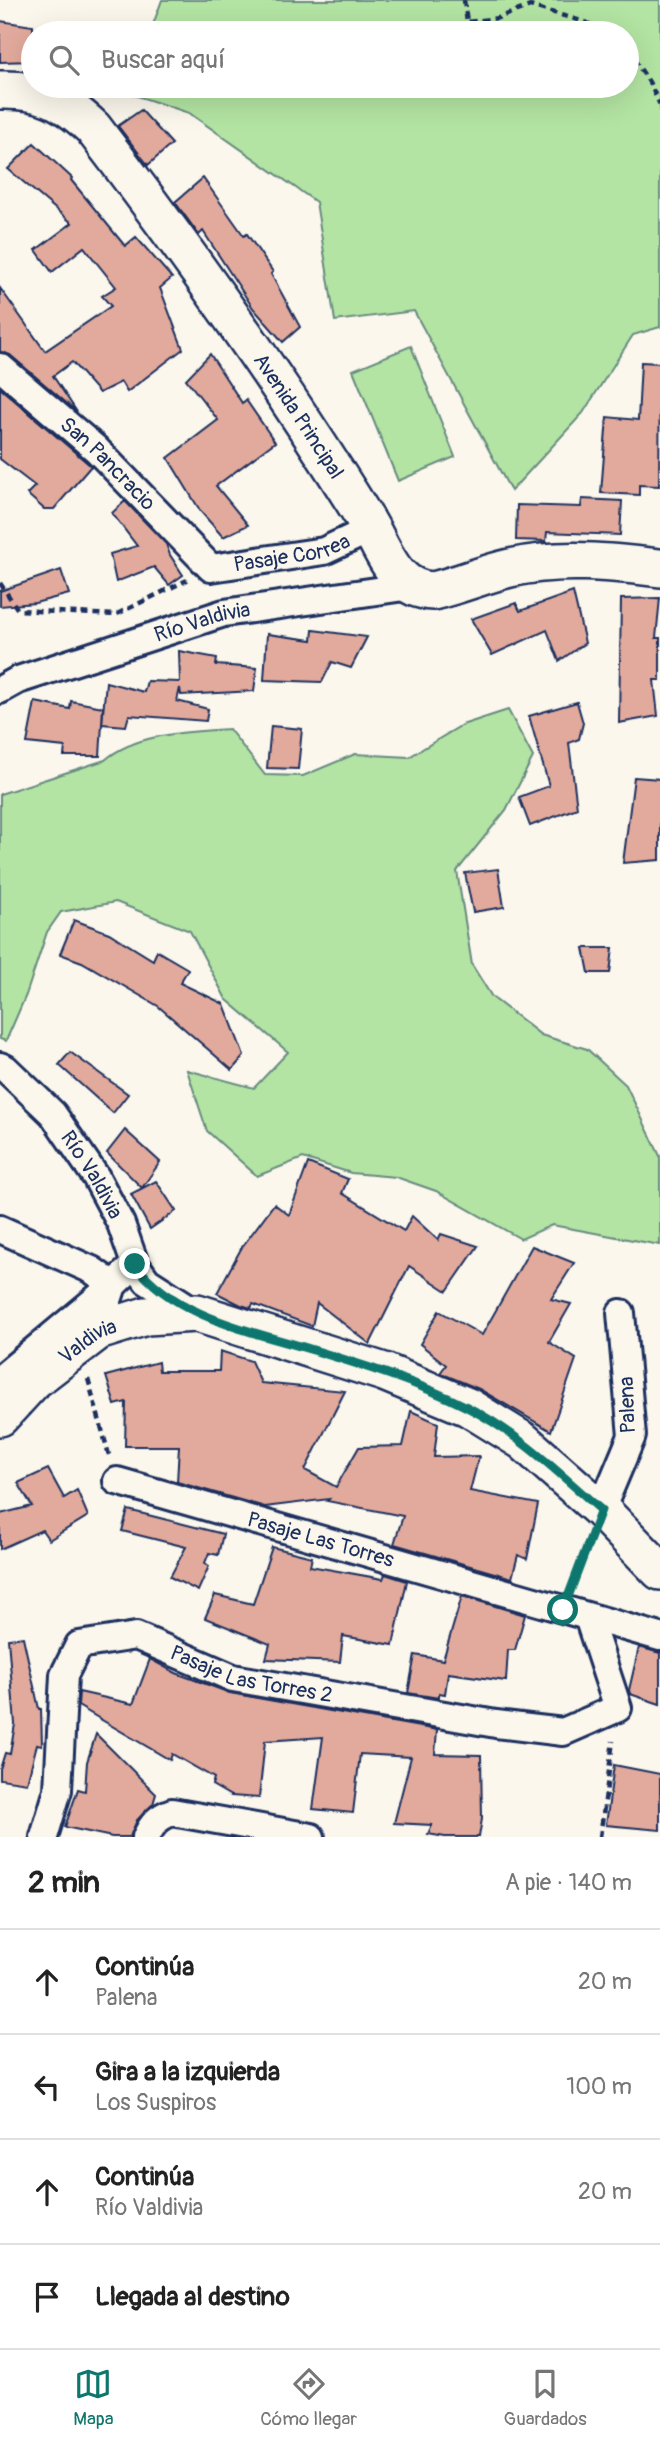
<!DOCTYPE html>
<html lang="es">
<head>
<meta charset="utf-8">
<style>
	:root { --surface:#fff; --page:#f2f2f2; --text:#222; --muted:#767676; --line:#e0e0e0; --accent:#0f766e }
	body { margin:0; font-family:Pangolin,sans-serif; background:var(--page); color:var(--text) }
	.stop { position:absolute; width:21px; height:21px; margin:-16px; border:5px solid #0f766e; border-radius:50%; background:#fff }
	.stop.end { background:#0f766e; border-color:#fff; box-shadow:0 2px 7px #0008 }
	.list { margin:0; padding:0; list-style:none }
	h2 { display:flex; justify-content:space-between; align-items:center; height:91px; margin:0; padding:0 28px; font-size:30px }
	h2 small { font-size:23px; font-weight:400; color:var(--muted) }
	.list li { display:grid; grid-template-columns:46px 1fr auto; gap:21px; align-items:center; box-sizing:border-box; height:105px; padding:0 28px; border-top:2px solid var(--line) }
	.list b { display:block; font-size:26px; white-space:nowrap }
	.list p { margin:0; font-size:23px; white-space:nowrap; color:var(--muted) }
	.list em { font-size:23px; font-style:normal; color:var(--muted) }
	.icon { flex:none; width:38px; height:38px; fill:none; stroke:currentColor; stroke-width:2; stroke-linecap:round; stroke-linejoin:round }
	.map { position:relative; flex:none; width:660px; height:1837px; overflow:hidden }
	.search { position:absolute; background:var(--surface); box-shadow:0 7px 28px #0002; left:21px; right:21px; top:21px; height:77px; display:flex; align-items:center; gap:18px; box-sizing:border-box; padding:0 24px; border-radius:38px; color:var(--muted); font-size:26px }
	.sheet { height:511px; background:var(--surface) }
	nav { display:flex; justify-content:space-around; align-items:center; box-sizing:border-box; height:98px; border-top:2px solid var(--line); background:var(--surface); font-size:19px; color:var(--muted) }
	nav a { display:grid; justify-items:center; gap:4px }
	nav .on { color:var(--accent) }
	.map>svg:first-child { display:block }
</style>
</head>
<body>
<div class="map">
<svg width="660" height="1837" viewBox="0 0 660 1837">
	<rect width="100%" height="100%" fill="#fbf7ec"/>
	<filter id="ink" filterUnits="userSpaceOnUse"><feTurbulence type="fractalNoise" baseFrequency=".0143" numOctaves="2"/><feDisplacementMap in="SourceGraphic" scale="14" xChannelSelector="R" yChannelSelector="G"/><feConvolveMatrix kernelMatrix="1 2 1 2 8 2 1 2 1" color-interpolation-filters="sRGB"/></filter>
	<g filter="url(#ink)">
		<g fill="#b3e4a3" stroke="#678a80" stroke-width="2">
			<path d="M162,0H660V327L633,335L583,413L511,491L414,311L335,321L316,202L189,113L125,92L129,86H627V33H150Z"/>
			<path d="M411,346L455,457L398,481L353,370Z"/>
			<path d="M508,710L533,757L506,810L457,871L472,965L492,997L541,1035L587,1049L626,1085L660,1156V1245L552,1225L521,1239L436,1191L396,1177L351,1173L303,1158L257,1176L207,1131L187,1070L254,1088L288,1052L226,999L190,931L116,902L61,912L47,932L26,995L6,1041L0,1039V794L105,760C136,733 189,732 229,729L265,775L303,776L355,754L409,757L462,725Z"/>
		</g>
		<g fill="#e2aa9c" stroke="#1b2f5e" stroke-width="2">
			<path d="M0,21L33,26V61L0,62Z"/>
			<path d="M141,110L172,144L148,165L118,126Z"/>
			<path d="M34,143L72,178L71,180L125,246L136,237L172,278L160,288L183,349L127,392L121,382L99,393L72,362L53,376L77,412L10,355L0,352V288L45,351L111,306L102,296L116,287L84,247L52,272L36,250L72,223L8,169Z"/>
			<path d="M203,178L244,236L247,234L273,272L271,274L300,327L283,342L253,308L203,231L199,235L175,202Z"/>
			<path d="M210,354L242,403L246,400L275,442L216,486L248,525L223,537L201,512L168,458L218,420L186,379Z"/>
			<path d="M641,362L660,363L659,486L639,485V495L601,493L607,417L638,420Z"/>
			<path d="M0,388L91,466L54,509H44L27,494L35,486L0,459Z"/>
			<path d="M582,499L622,501L620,535L547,532L546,541L516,540L517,505L581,507Z"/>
			<path d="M125,501L166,544L170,555L183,575L169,585L154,567L116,582L110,554L137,546L112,513Z"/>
			<path d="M61,570L69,594L35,603L0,606V591Z"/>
			<path d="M573,592L585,643L559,661L547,630L492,655L471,619L516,603L520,611Z"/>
			<path d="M660,598L656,638H660V680H654L658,716L619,723L621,599Z"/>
			<path d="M313,630L367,637L351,668L332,662L322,682L264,680L267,634L312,640Z"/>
			<path d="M179,651L217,658L216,665L257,668L254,691L181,695L180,688L177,701L208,709L206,721L129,715L126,726L102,724L106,682L144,692L147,681L180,682Z"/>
			<path d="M71,701L103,707L100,756H64L65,747L27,743L35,702L70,709Z"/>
			<path d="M577,702L583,723L579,739L569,743L577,808L530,826L519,797L549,786L529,716Z"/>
			<path d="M271,726L302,729L298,769L267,768Z"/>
			<path d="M634,777L660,779V860L623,863Z"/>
			<path d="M498,869L504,907L473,912L465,873Z"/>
			<path d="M74,920L109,933L153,960L157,951L188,969L180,983L224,1004L244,1056L232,1070L158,1006L82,962L60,954Z"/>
			<path d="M584,948H613L610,973H589Z"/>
			<path d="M70,1052L128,1094L113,1113L59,1065Z"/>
			<path d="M125,1130L160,1162L142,1188L107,1153Z"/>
			<path d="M308,1163L348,1179L342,1193L404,1231L412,1216L438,1240L441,1234L478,1246L447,1291L409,1266L370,1344L317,1303L312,1326L253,1304L251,1308L241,1305L217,1293L242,1247L274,1204L289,1215Z"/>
			<path d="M156,1181L176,1211L150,1229L131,1194Z"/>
			<path d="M532,1246L574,1263L551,1299L571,1304L549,1342L576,1359L551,1431L479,1389L440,1373L446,1365L420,1344L439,1311L482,1335Z"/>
			<path d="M220,1351L251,1361L261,1383L345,1391L305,1470L336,1487L359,1447L403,1446L411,1411L438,1423L434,1457L479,1456L470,1491L538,1504L527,1559L518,1555L512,1578L394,1544L403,1516L327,1501L329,1499L265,1507L177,1482L179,1446H125L126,1402L115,1405L106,1376L158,1362L159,1371H219Z"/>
			<path d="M48,1469L64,1498L77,1490L88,1516L49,1540L42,1530L0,1549V1514L32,1506L18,1483Z"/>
			<path d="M128,1510L223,1534L218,1555L209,1553L205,1563L209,1566L198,1591L170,1577L186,1547L122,1531Z"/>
			<path d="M272,1547L312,1557L310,1566L383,1579L385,1574L407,1581L393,1645L343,1636L340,1662L266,1659L270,1644L205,1618L215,1595L253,1604Z"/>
			<path d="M462,1596L525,1615L515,1650H508L506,1681L448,1673L445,1694L439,1693V1698L408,1693L415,1655L443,1660Z"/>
			<path d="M23,1637L39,1709H41L42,1745L37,1744L27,1783L0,1779V1769L5,1753L10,1754L15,1724L8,1639Z"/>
			<path d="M639,1647L660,1653V1704L630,1694L629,1690Z"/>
			<path d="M150,1659L176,1673L230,1693L437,1730L435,1754L481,1755L482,1819L479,1837H445L428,1834L432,1825L394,1823L411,1757L360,1754L353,1813L313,1809L323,1737L265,1741L259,1798L231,1796L212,1785L214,1778L172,1754L170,1760L78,1706L79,1692L133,1704Z"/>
			<path d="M96,1734L156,1794L153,1804L137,1820L130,1837H112L65,1827L78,1789L85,1791L87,1762Z"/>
			<path d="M614,1765L660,1774V1830L606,1825Z"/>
		</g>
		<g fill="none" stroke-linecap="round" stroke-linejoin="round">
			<defs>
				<g id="street">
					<path id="s1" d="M0,367L96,449L211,568L324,551L371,529"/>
					<path id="s2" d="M0,690L18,680L224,613L411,586"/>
					<path id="s3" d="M0,1066L5,1068L53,1114L96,1177L121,1224L135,1264L113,1285L98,1331"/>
					<path d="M0,1229L92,1270L113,1285L0,1379"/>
					<path d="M135,1264L147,1281L197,1313"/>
					<path id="s4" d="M117,1481L660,1637"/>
					<path d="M601,1510L632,1436L621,1313"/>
					<path id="s5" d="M44,1837L58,1790L64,1675L79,1645L136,1636L233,1678L496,1724L563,1732L618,1708L588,1617"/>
					<path d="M146,1837C152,1824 158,1817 172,1812L311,1837"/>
				</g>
				<g id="secondary">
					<path id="s6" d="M0,90C43,89 63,100 93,128C190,255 283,386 367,522C384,550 394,590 433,591C459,585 484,574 510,568C558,557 612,562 660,568"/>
					<path id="s7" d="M0,1417L34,1380L98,1331L146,1316L197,1313L384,1372L468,1407L523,1441L601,1510L660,1571"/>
				</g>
			</defs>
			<use href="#street" stroke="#1b2f5e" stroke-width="32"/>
			<use href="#secondary" stroke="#1b2f5e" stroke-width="42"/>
			<g stroke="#1b2f5e" stroke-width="4.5" stroke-dasharray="7 5" stroke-linecap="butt">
				<path d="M464,0L467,22L498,18L530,6L585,22L608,33"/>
				<path d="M627,49L649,82L660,105"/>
				<path d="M0,583L18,610L115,615L187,580"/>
				<path d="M88,1379L109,1455"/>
				<path d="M574,1583L589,1542"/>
				<path d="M600,1837L613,1741"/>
			</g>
			<use href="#street" stroke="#fbf7ec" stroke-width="26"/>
			<use href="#secondary" stroke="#fbf7ec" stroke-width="37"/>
		</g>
	</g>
	<g fill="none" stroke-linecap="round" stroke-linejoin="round" filter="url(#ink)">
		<path stroke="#0f766e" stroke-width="9" d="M135,1264C175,1318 252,1331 313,1350C365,1366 418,1382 467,1407C518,1433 559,1473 601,1510L563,1610"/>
	</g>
	<g text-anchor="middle" stroke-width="5" stroke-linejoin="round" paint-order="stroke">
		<g font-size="21" fill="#1b2f5e" stroke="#fbf7ec">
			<text dy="7" stroke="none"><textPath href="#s6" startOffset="458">Avenida Principal</textPath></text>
			<text dy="7" stroke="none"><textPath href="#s1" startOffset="145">San Pancracio</textPath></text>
			<text dy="7" stroke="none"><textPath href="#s1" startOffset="374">Pasaje Correa</textPath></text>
			<text dy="7" stroke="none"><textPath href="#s2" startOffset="214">Río Valdivia</textPath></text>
			<text dy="7" stroke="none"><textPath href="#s3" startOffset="144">Río Valdivia</textPath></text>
			<text dy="7" stroke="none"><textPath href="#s7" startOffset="117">Valdivia</textPath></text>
			<text transform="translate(627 1405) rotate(-92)" y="7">Palena</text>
			<text dy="7" stroke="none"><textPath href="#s4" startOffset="212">Pasaje Las Torres</textPath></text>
			<text dy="7" stroke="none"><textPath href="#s5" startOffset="378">Pasaje Las Torres 2</textPath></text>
		</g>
	</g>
</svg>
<div class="stop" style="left:563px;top:1610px"></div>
<div class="stop end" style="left:135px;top:1264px"></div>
<div class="search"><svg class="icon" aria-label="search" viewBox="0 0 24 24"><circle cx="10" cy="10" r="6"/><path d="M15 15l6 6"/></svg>Buscar aquí</div>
</div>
<section class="sheet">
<h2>2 min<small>A pie · 140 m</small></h2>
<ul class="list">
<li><svg class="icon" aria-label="ahead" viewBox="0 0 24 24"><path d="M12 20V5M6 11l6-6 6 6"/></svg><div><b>Continúa</b><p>Palena</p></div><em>20 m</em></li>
<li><svg class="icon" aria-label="left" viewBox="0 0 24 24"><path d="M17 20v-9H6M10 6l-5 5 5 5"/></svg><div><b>Gira a la izquierda</b><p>Los Suspiros</p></div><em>100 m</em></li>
<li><svg class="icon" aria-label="ahead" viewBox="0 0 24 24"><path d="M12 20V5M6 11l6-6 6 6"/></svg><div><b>Continúa</b><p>Río Valdivia</p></div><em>20 m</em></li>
<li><svg class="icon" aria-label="arrive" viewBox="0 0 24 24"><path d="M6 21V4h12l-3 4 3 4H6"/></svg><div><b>Llegada al destino</b></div></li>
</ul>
</section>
<nav>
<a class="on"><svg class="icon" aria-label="map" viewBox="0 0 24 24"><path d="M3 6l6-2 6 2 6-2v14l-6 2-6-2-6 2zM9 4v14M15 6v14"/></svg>Mapa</a>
<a><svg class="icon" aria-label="directions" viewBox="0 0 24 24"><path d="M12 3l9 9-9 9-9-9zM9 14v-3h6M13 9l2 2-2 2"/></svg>Cómo llegar</a>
<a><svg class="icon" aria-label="saved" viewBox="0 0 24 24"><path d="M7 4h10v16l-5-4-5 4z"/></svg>Guardados</a>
</nav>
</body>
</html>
